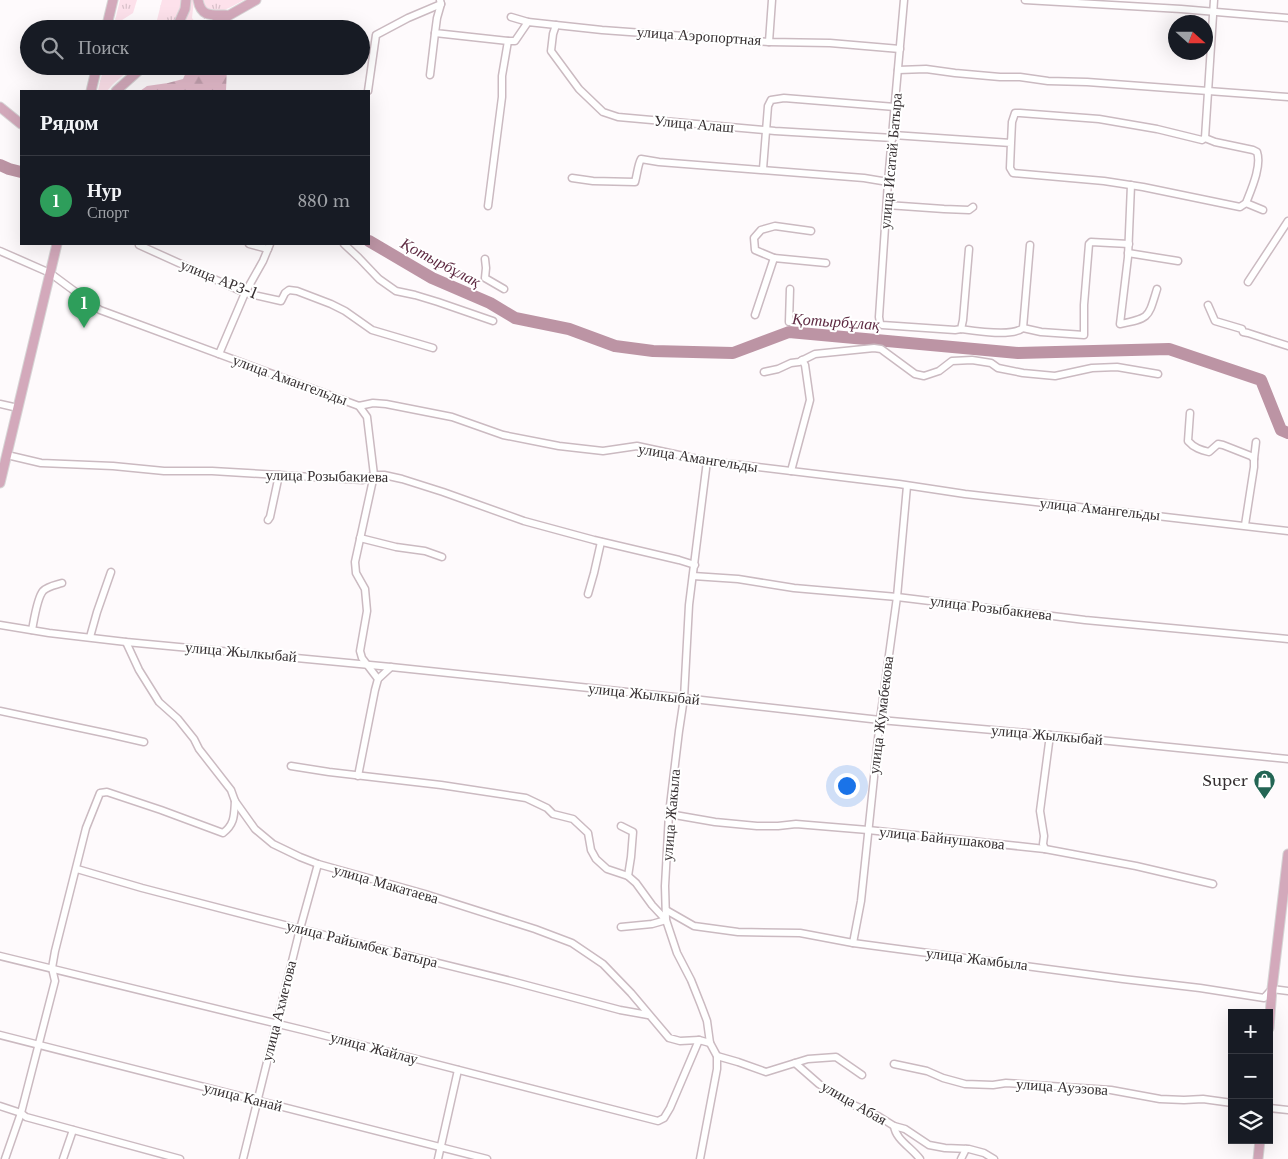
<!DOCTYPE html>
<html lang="ru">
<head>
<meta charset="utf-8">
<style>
	:root { --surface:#171b24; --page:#242831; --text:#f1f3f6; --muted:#9ea1a6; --line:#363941; --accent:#1a73e8 }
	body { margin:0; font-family:"Libre Baskerville",serif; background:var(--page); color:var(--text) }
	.controls { position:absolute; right:15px; bottom:15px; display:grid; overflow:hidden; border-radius:0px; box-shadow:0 5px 20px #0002 }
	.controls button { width:45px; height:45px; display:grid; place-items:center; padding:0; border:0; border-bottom:1px solid var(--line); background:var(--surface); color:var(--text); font:25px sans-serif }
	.compass { position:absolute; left:1168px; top:15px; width:45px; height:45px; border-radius:50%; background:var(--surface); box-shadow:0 5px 20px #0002; rotate:111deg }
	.you { position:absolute; left:846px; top:785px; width:18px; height:18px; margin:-12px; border:4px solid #fff; border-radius:50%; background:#1a73e8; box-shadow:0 0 0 8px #1a73e833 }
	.badge { display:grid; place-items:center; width:32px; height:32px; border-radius:50%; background:var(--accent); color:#fff; font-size:16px; font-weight:700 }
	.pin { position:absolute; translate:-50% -41px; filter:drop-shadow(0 1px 2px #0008) }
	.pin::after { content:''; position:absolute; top:26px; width:18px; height:15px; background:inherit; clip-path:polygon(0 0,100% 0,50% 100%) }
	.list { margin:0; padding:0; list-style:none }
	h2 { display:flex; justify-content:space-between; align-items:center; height:65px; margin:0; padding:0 20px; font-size:21px }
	h2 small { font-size:16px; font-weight:400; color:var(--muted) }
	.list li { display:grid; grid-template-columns:32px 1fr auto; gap:15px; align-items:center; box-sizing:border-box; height:90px; padding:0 20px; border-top:1px solid var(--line) }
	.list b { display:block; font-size:19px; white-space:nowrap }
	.list p { margin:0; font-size:16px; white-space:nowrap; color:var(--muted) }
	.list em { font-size:16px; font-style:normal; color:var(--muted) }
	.icon { flex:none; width:28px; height:28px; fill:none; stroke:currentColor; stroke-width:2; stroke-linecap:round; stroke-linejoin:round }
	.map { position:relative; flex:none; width:1288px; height:1159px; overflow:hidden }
	.search { position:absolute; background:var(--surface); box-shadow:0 5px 20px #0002; left:20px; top:20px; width:350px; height:55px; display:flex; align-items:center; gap:12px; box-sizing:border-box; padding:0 18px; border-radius:28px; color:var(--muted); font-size:19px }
	.panel { position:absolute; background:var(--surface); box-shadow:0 5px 20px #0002; left:20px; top:90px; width:350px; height:155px; border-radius:0px }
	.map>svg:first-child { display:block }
</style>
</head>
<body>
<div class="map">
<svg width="1288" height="1159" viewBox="0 0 1288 1159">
	<defs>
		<pattern id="grass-tufts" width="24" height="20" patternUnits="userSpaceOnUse" patternTransform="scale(1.25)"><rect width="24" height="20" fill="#fde1eb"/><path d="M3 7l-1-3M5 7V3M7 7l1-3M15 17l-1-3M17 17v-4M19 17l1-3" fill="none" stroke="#d9c1ca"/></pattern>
		<pattern id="forest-firs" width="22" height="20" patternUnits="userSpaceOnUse" patternTransform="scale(1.25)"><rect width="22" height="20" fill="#e3baca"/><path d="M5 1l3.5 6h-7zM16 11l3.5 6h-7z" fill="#c3a0ae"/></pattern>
	</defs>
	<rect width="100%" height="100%" fill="#fefafc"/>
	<g fill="url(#grass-tufts)">
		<path d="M120,0H137L133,13L119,22L115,23V21Z"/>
		<path d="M162,0H182L177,18L173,29H159L157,20Z"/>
		<path d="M190,0H194L192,18L199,27L196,29H179Z"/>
		<path d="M199,0H244L231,7L204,19L198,13Z"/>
		<path d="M136,20L150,23L153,29H119Z"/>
		<path d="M104,66H134L113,84L107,91H98Z"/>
	</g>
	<path fill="url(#forest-firs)" d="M189,66H227L226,91H140L147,86L168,83L183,79Z"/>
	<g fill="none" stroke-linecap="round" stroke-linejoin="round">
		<g stroke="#bc94a4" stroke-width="12">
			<path d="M0,165L9,169L21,172"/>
			<path d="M369,241L432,278L490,303L515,318L569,329L615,346L653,351L733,353L789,332L1018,353L1169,349L1261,380L1281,430L1288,433"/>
		</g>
		<defs>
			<g id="minor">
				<path d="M440,0L441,4L437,18L435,33L508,41L502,76V97L488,206"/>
				<path d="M904,0L888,182L879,317L880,323L882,325L955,330L961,329L963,320L969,249"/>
				<path d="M1025,0L1181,9L1288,18"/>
				<path d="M511,17L528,22"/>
				<path d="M556,25L553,34L551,51L579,89L603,112L618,117L775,131L893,138"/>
				<path d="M508,41H515L528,22L602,30L769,42L830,43L900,49"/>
				<path d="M769,42L772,0"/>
				<path d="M898,70L926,69L955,73L1000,77H1020L1048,81L1087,82L1288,97"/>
				<path d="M430,75L435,33"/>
				<path d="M368,91L376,35L408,18L441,4"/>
				<path d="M893,135L1011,143L1012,122L1015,113H1020L1099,119L1157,129L1202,140L1205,138L1215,142L1253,150L1257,152C1262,166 1251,190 1246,203L1240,207L1143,187L1104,181L1013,173L1010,168L1011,143"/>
				<path d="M1205,138L1214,0"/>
				<path d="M763,169L768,106L771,100L784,98L895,107"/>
				<path d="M572,178L593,181L635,182C637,175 638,164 641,159L659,162L864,178L888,182"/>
				<path d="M1131,185L1128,257L1120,324C1150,318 1148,318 1157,289"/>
				<path d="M1246,203L1263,210"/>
				<path d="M887,205L944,209L969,210L973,207"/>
				<path d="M249,244L268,249"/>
				<path d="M344,244L359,258L379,279L396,291L415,295L438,302L493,321"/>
				<path d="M139,245L245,293L281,301L285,293L289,290L297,291L331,304L345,311L372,330L433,348"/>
				<path d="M0,251L50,273L100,310L359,406L373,403L386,404L452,417L503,435L559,446L603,451L637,446L707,461L899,484L965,494L1288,531"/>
				<path d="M1128,253L1178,261"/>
				<path d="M774,258L755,250L754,238L761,230L775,226L811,231"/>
				<path d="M485,259L486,268L485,278L504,289"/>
				<path d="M1248,282L1288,221"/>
				<path d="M1208,305L1215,321L1242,329L1243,332L1248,333L1288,346"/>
				<path d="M755,315L774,258L826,263"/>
				<path d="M789,322L790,289"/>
				<path d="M1023,328L1041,332L1084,335V305L1089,244L1091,242L1129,244"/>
				<path d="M961,329C975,331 1012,337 1023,328L1030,245"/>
				<path d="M219,354L245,293L263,261L270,244"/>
				<path d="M764,372L778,369L791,363L799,362L815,354L874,348L881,349L915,374L924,376L939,371L952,361L972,360L991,363L998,368L1023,373L1055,376L1092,368L1117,367L1158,374"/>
				<path d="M0,404L18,408"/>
				<path d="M1190,413L1188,441C1194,448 1201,450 1209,452L1218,444L1223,445L1251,456L1254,459V467L1245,525"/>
				<path d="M7,455L41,463L113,466L164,471H212L363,480L374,475H384L402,479L443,492L524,521L594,540L679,560L695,565"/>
				<path d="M1254,459L1256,442"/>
				<path d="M791,471L810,400L805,365L802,360"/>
				<path d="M268,520L270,517L279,475"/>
				<path d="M360,538L396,547L425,551L442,557"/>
				<path d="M693,576L738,579L794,588L897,597L1085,620L1288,639"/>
				<path d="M588,594L594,573L601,542"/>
				<path d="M0,625L49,633L126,642L391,667L684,698L880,720L1050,735L1288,759"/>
				<path d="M32,630C34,620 37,598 43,591C48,586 56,585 62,583"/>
				<path d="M90,637L97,612L111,572"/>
				<path d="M126,642L139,670L159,702L178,719L194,739L199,749L231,790L235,801L255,829L273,844L300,857L318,864L425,894L535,929L572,943L603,964L631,993L669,1038L680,1041L699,1040L710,1043"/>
				<path d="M378,679L391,667"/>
				<path d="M0,711L109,734L144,742"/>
				<path d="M291,766L329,772L441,785L526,798L547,808L553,814L573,819L588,833L591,850L596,859L607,869L628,876L636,883L652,905L666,920L652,924L621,927"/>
				<path d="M358,776L375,690L378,679L362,658L360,651L367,611L365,589L356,573L355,562L374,475L367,417L359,406"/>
				<path d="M669,814L715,822L757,826H778L796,824L868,830L1045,849L1136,866L1213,884"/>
				<path d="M621,826L633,832L631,857L628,876"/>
				<path d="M1045,849L1043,844L1044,836L1040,811L1050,735"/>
				<path d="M77,869L142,888L300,929L511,981L620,1010L648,1015"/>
				<path d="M666,910L694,926L738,932L800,933L853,943L1123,979L1200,988L1264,998L1272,989L1288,991"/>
				<path d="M853,943L861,901L880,720L897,597L907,486"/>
				<path d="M0,956L307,1031L658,1121L664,1118L670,1108L699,1040"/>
				<path d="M0,1035L487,1159"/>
				<path d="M717,1056L738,1062L766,1072L795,1063L819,1084L847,1102L878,1116L894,1126L905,1129L929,1145L945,1148L969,1149L984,1153L994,1159"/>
				<path d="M795,1063L808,1059L836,1057L862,1075"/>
				<path d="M894,1064L927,1071L943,1078L965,1084L993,1085L1006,1083L1111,1090L1160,1099L1184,1100L1203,1099L1232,1103"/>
				<path d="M0,1106L21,1113"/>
				<path d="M1269,1108L1288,1110"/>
				<path d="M894,1126C896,1140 911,1147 920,1159"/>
				<path d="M5,1159L21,1113"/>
				<path d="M63,1159L73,1130"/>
				<path d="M180,1159L26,1117L21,1113L55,981L52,968L55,951L86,828L100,793L107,792L161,810L223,833C235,824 234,815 235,801"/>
				<path d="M243,1159L300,929L318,864"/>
				<path d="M438,1159L458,1070"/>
				<path d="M700,1159L717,1069V1056L710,1043L707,1021L701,1005L691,980L677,953L666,920L665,886L669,814L679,731L684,698L689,605L707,461"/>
				<path d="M961,1159L966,1149"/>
			</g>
			<g id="major">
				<path d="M198,0C201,17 211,15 226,15"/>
				<path d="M106,29L113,0"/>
				<path d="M176,29L185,9L186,0"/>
				<path d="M205,29L256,0"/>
				<path d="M91,91L97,66"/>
				<path d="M116,91L144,66"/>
				<path d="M0,107L21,124"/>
				<path d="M0,483L57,244"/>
				<path d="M1269,1028L1272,989L1288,854"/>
				<path d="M1258,1159L1260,1140"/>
			</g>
		</defs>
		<use href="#minor" stroke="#cbbac1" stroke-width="9"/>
		<use href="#major" stroke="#d7d5d6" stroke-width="11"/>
		<use href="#minor" stroke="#fff" stroke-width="6"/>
		<use href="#major" stroke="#d3a9bb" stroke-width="9"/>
	</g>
	<defs>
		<symbol id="shop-pin" viewBox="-11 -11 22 30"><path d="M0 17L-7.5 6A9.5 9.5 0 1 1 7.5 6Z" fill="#236554" stroke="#fff"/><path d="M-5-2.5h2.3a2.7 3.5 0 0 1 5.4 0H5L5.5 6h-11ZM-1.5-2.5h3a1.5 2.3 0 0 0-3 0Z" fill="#fff"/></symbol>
	</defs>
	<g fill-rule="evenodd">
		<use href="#shop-pin" x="1252" y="768" width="25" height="34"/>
	</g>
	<g text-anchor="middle" stroke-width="4" stroke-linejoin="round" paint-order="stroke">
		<g font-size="15" fill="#362f31" stroke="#fff">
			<text transform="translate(699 36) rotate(4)" y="5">улица Аэропортная</text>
			<text transform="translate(694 124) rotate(5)" y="5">Улица Алаш</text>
			<text transform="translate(891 161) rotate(-85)" y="5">улица Исатай Батыра</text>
			<text transform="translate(219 279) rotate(22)" y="5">улица АРЗ-1</text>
			<text transform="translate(290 380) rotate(20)" y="5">улица Амангельды</text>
			<text transform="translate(698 458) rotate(9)" y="5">улица Амангельды</text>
			<text transform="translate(327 476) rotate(1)" y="5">улица Розыбакиева</text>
			<text transform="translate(1100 509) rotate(6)" y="5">улица Амангельды</text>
			<text transform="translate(991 608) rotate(7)" y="5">улица Розыбакиева</text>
			<text transform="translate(241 652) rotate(5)" y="5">улица Жылкыбай</text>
			<text transform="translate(644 694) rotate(6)" y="5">улица Жылкыбай</text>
			<text transform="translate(881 715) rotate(-83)" y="5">улица Жумабекова</text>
			<text transform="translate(1047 735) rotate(5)" y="5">улица Жылкыбай</text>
			<text transform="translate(671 815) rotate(-85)" y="5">улица Жакыла</text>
			<text transform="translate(942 838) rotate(6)" y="5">улица Байнушакова</text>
			<text transform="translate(386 884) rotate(16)" y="5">улица Макатаева</text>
			<text transform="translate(362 944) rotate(14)" y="5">улица Райымбек Батыра</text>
			<text transform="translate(977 959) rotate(7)" y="5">улица Жамбыла</text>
			<text transform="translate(279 1011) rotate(-76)" y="5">улица Ахметова</text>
			<text transform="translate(374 1048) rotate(15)" y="5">улица Жайлау</text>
			<text transform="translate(1062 1087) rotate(4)" y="5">улица Ауэзова</text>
			<text transform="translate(243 1097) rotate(14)" y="5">улица Канай</text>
			<text transform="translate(854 1103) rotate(30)" y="5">улица Абая</text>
		</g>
		<g font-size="15" fill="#362f31" stroke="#fff" text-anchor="end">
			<text x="1248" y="786">Super</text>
		</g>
		<g font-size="16" font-style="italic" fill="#5e2a42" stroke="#fff">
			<text transform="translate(441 262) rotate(28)" y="6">Қотырбұлақ</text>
			<text transform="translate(836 321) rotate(4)" y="6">Қотырбұлақ</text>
		</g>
	</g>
</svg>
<div class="controls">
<button>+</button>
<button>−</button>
<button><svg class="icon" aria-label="layers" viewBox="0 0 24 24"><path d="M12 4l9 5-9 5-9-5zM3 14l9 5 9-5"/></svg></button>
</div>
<svg class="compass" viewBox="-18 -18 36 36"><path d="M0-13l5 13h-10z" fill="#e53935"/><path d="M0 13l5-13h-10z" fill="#9ea1a6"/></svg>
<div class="you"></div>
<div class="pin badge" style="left:84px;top:328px;background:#2e9e5b">1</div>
<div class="search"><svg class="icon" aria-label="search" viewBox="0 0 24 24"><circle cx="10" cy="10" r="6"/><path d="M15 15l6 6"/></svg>Поиск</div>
<section class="panel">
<h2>Рядом<small></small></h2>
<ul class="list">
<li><span class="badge" style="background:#2e9e5b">1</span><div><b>Нур</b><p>Спорт</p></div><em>880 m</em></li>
</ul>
</section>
</div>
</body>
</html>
